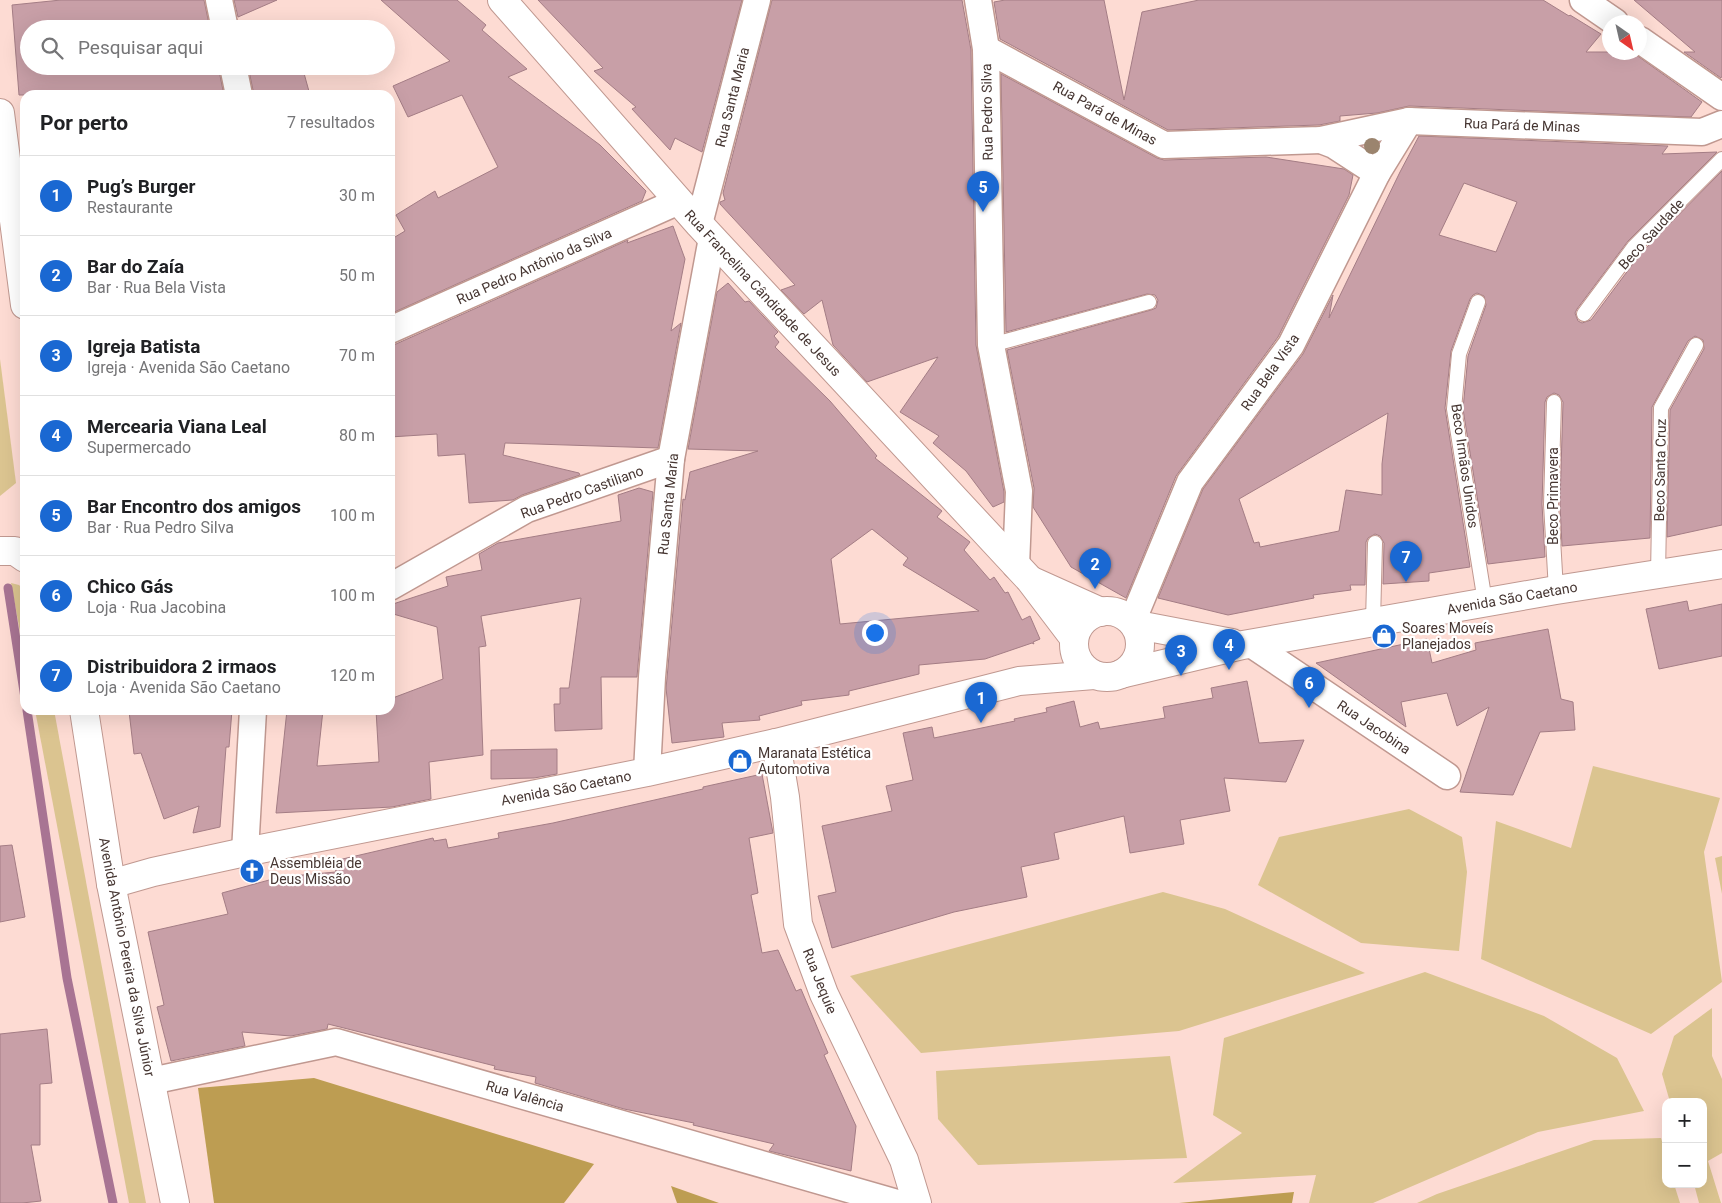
<!DOCTYPE html>
<html lang="pt">
<head>
<meta charset="utf-8">
<style>
	:root { --surface:#fff; --page:#f2f2f2; --text:#202124; --muted:#757577; --line:#e0e0e0; --accent:#1a68d2 }
	body { margin:0; font-family:Roboto,sans-serif; background:var(--page); color:var(--text) }
	.controls { position:absolute; right:15px; bottom:15px; display:grid; overflow:hidden; border-radius:10px; box-shadow:0 5px 20px #0002 }
	.controls button { width:45px; height:45px; display:grid; place-items:center; padding:0; border:0; border-bottom:1px solid var(--line); background:var(--surface); color:var(--text); font:25px sans-serif }
	.compass { position:absolute; left:1602px; top:15px; width:45px; height:45px; border-radius:50%; background:var(--surface); box-shadow:0 5px 20px #0002; rotate:146deg }
	.you { position:absolute; left:874px; top:632px; width:18px; height:18px; margin:-12px; border:4px solid #fff; border-radius:50%; background:#1a73e8; box-shadow:0 0 0 8px #1a73e833 }
	.badge { display:grid; place-items:center; width:32px; height:32px; border-radius:50%; background:var(--accent); color:#fff; font-size:16px; font-weight:700 }
	.pin { position:absolute; translate:-50% -41px; filter:drop-shadow(0 1px 2px #0008) }
	.pin::after { content:''; position:absolute; top:26px; width:18px; height:15px; background:inherit; clip-path:polygon(0 0,100% 0,50% 100%) }
	.list { margin:0; padding:0; list-style:none }
	h2 { display:flex; justify-content:space-between; align-items:center; height:65px; margin:0; padding:0 20px; font-size:21px }
	h2 small { font-size:16px; font-weight:400; color:var(--muted) }
	.list li { display:grid; grid-template-columns:32px 1fr auto; gap:15px; align-items:center; box-sizing:border-box; height:80px; padding:0 20px; border-top:1px solid var(--line) }
	.list b { display:block; font-size:19px; white-space:nowrap }
	.list p { margin:0; font-size:16px; white-space:nowrap; color:var(--muted) }
	.list em { font-size:16px; font-style:normal; color:var(--muted) }
	.icon { flex:none; width:28px; height:28px; fill:none; stroke:currentColor; stroke-width:2; stroke-linecap:round; stroke-linejoin:round }
	.map { position:relative; flex:none; width:1722px; height:1203px; overflow:hidden }
	.search { position:absolute; background:var(--surface); box-shadow:0 5px 20px #0002; left:20px; top:20px; width:375px; height:55px; display:flex; align-items:center; gap:12px; box-sizing:border-box; padding:0 18px; border-radius:28px; color:var(--muted); font-size:19px }
	.panel { position:absolute; background:var(--surface); box-shadow:0 5px 20px #0002; left:20px; top:90px; width:375px; height:625px; border-radius:15px }
	.map>svg:first-child { display:block }
</style>
</head>
<body>
<div class="map">
<svg width="1722" height="1203" viewBox="0 0 1722 1203">
	<rect width="100%" height="100%" fill="#fddbd3"/>
	<g fill="#dbc490">
		<path d="M0,359L16,483L0,496Z"/>
		<path d="M11,583L19,585L25,591V659Z"/>
		<path d="M35,710H54L146,1203H129Z"/>
		<path d="M1593,766L1720,798L1704,852L1722,982L1651,1034L1481,959L1496,821L1571,848Z"/>
		<path d="M1409,809L1462,837L1467,872L1459,951L1361,943L1258,885L1279,837Z"/>
		<path d="M1722,856V894L1715,858Z"/>
		<path d="M1163,892L1225,909L1365,973L1179,1031L921,1053L850,976Z"/>
		<path d="M1425,972L1544,1016L1617,1058L1644,1111L1538,1132L1373,1203H1309L1316,1175L1173,1183L1242,1133L1213,1115L1224,1038Z"/>
		<path d="M1712,1008V1056L1722,1079V1153L1708,1161L1721,1203H1699L1694,1184H1703V1102H1670L1662,1074L1674,1036Z"/>
		<path d="M1170,1056L1187,1158L978,1165L938,1119L936,1071Z"/>
		<path d="M1661,1138L1666,1155V1184H1674L1680,1203H1417L1437,1194L1594,1140Z"/>
	</g>
	<g fill="#bd9d52">
		<path d="M314,1078L594,1164L564,1203H214L198,1088Z"/>
		<path d="M671,1186L719,1203H677Z"/>
		<path d="M1294,1192L1292,1203H1179Z"/>
	</g>
	<g fill="none" stroke-linecap="round" stroke-linejoin="round">
		<g stroke="#a87493" stroke-width="9">
			<path d="M8,588L25,698"/>
			<path d="M27,710L67,978L113,1203"/>
		</g>
	</g>
	<g fill="#c89fa7" stroke="#a47d85" fill-rule="evenodd">
		<path d="M61,0H204L210,29H29V66H218L224,95H19L12,5Z"/>
		<path d="M234,0H277L238,17Z"/>
		<path d="M381,0H457L486,25L482,30L527,69L508,77L600,145L646,191L642,201L390,314V240L405,231L396,215L435,191L438,198L498,167L462,95L408,117L393,86L450,61Z"/>
		<path d="M538,0H742L702,152L675,138L670,150L632,109L636,107L594,71L603,68Z"/>
		<path d="M772,0H962L971,50L976,345L1004,492V502L993,507L966,471L933,443L939,436L900,412L938,357L867,382L833,345L822,300L804,314L781,290L795,285L720,204V202L725,200L723,193Z"/>
		<path d="M1005,0H1104L1124,100L1142,12L1199,0H1543L1569,16L1570,15L1601,34L1586,52H1632L1702,102L1691,117L1409,106L1377,113L1340,116V121L1319,125L1168,130L1000,39L994,2Z"/>
		<path d="M1634,0H1722V76L1721,78L1684,52H1695Z"/>
		<path d="M248,66H302L310,95H254Z"/>
		<path d="M1001,74L1157,158L1164,160L1266,157L1344,169L1353,175L1349,195L1278,337L1176,476L1126,598L1071,567L1033,507L1034,488L1007,350L1151,310L1156,308L1158,300L1155,295L1147,294L1006,332Z"/>
		<path d="M1419,136L1668,146L1662,154L1717,152L1628,241L1577,309L1575,313L1578,321L1582,323L1591,320L1641,253L1722,171V525L1667,537L1670,410L1704,349L1703,340L1695,336L1688,341L1652,407L1650,538L1562,546L1560,504L1563,402L1559,395L1554,393L1547,397L1545,402L1542,504L1545,557L1488,564L1463,409L1468,356L1486,305L1484,296L1477,293L1473,295L1470,299L1451,351L1445,408L1470,567L1429,573V581L1383,584L1384,543L1380,536L1375,534L1368,538L1366,542L1365,585H1350L1351,590L1313,595L1314,598L1228,615L1158,598L1203,489L1303,354L1333,295L1329,318L1400,172ZM1464,183L1517,202L1496,252L1439,235ZM1388,413L1382,464V495L1346,490L1339,531L1260,547L1259,542L1254,543L1239,499Z"/>
		<path d="M673,226L685,259L671,331L681,323L658,448L505,443L503,455L579,473L580,475L522,495L513,500L469,503L465,454L438,456L437,434L390,437V345L396,344L628,240L627,243Z"/>
		<path d="M728,283L745,302L749,301L778,332L774,336L779,342L775,347L830,401L877,456L875,458L942,511L937,517L970,542L964,550L990,580L994,577L1005,593L1008,592L1022,620L1030,616L1040,639L1033,642L1034,644L1032,643L985,659L919,665V674L849,691V695L801,701L802,705L759,716L760,720L722,723L724,737L672,743L666,688L667,678L683,499L685,500L690,472L758,451L688,449L717,292ZM872,529L908,558L903,565L979,611L840,624L831,559Z"/>
		<path d="M639,488L653,492L637,677H601L602,729L555,731L554,704H560V688H569L581,598L481,616L486,646L479,647L483,755L429,762L431,799L392,807L276,813L287,710H323L317,766L379,762L376,710H390V699L443,679L437,627L390,613V605L448,586L446,577L482,570L479,554L498,543L621,521L618,495Z"/>
		<path d="M1687,601L1689,611L1722,604V656L1659,669L1646,609Z"/>
		<path d="M1548,629L1561,699L1573,702L1575,730L1540,732L1513,795L1460,792L1489,707L1457,726L1447,693L1401,702L1406,727L1316,663L1427,639L1432,663L1476,650L1475,643Z"/>
		<path d="M1247,681L1259,743L1304,740L1286,782L1224,778L1230,811L1180,820L1184,844L1130,853L1124,816L1054,833L1059,859L1021,867L1027,897L954,912L832,948L818,896L836,892L822,826L892,811L886,786L913,780L903,733L932,727L934,738L1015,721L1014,719L1047,712L1046,708L1074,701L1080,727L1098,722L1100,729L1165,718L1163,707L1213,698L1211,688Z"/>
		<path d="M151,710H232L229,747H226L220,827L193,833L199,806L164,819L141,753L134,754L129,711Z"/>
		<path d="M557,749V774L534,778L491,779V750Z"/>
		<path d="M762,774L773,833L749,838L758,893L751,895L762,953L778,950L796,991L801,989L828,1053L824,1055L856,1126L851,1171L769,1151L774,1144L693,1125L694,1123L624,1109L535,1083L536,1077L494,1069L495,1066L328,1024L327,1029L291,1036L242,1032L245,1046L171,1061L157,1007L164,1005L148,932L228,914L222,893L280,877L336,872L334,861L433,838L434,841L446,839L448,848L499,838L498,833L553,823L703,789V787Z"/>
		<path d="M12,845L25,917L0,922V846Z"/>
		<path d="M47,1029L52,1083L40,1084V1145H31L41,1201L22,1203H0V1034Z"/>
	</g>
	<g fill="none" stroke-linecap="round" stroke-linejoin="round">
		<defs>
			<g id="lane">
				<path d="M1478,302L1459,354L1454,409L1485,602"/>
				<path d="M1584,314L1634,247L1722,159"/>
				<path d="M991,345L1149,302"/>
				<path d="M1554,402L1551,504L1556,590"/>
				<path d="M1658,575L1661,408L1696,345"/>
				<path d="M1373,622L1375,543"/>
			</g>
			<g id="street">
				<path d="M219,0L225,29"/>
				<path d="M978,0L986,49L991,345L1019,491L1016,566"/>
				<path d="M1583,0L1615,22"/>
				<path d="M1640,40L1722,97"/>
				<path d="M986,49L1164,145L1321,140L1409,121L1702,132L1722,124"/>
				<path d="M233,66L239,95"/>
				<path d="M1321,140L1334,145L1377,173"/>
				<path d="M699,224L757,0"/>
				<path d="M390,330L679,201"/>
				<path d="M390,587L527,509L671,459"/>
				<path d="M1132,622L1190,482L1291,345L1377,173L1409,121"/>
				<path d="M1251,644L1447,776"/>
				<path d="M647,772L652,677L671,459L712,238"/>
				<path d="M245,852L253,710"/>
				<path d="M151,1081L336,1042L897,1203"/>
			</g>
			<g id="secondary">
				<path d="M502,0L699,224L1030,580L1074,638"/>
				<path d="M0,113L25,305"/>
				<path d="M0,551H15L25,558"/>
				<path d="M1032,581L1101,612"/>
				<circle cx="1107" cy="644" r="33"/>
				<path d="M1136,627L1143,626L1232,643"/>
				<path d="M1121,674L1243,645L1556,590L1722,564"/>
				<path d="M84,710L111,884L175,1203"/>
				<path d="M776,743L785,797L798,924L824,994L904,1160L917,1203"/>
				<path d="M111,884L153,872L245,852L647,772L776,743L1019,681L1094,675"/>
			</g>
		</defs>
		<use href="#lane" stroke="#c09890" stroke-width="16"/>
		<use href="#street" stroke="#c09890" stroke-width="29"/>
		<use href="#secondary" stroke="#c09890" stroke-width="30"/>
		<use href="#lane" stroke="#fff" stroke-width="14"/>
		<use href="#street" stroke="#fff" stroke-width="26"/>
		<use href="#secondary" stroke="#fff" stroke-width="28"/>
	</g>
	<circle fill="#9b846e" cx="1372" cy="146" r="8"/>
	<defs>
		<symbol id="shop-disc" viewBox="-11 -11 22 22"><circle r="9.5" fill="#1a68d2" stroke="#fff"/><path d="M-5-2.5h2.3a2.7 3.5 0 0 1 5.4 0H5L5.5 6h-11ZM-1.5-2.5h3a1.5 2.3 0 0 0-3 0Z" fill="#fff"/></symbol>
		<symbol id="church-disc" viewBox="-11 -11 22 22"><circle r="9.5" fill="#1a68d2" stroke="#fff"/><path d="M-1.2-6h2.4v3.5h3.3v2.4h-3.3V6h-2.4V-.1h-3.3v-2.4h3.3Z" fill="#fff"/></symbol>
	</defs>
	<g fill-rule="evenodd">
		<use href="#shop-disc" x="1370" y="622" width="28" height="28"/>
		<use href="#shop-disc" x="726" y="747" width="28" height="28"/>
		<use href="#church-disc" x="238" y="857" width="28" height="28"/>
	</g>
	<g text-anchor="middle" stroke-width="4.5" stroke-linejoin="round" paint-order="stroke">
		<g font-size="14" fill="#463632" stroke="#fff">
			<text transform="translate(732 97) rotate(-76)" y="5">Rua Santa Maria</text>
			<text transform="translate(987 112) rotate(-91)" y="5">Rua Pedro Silva</text>
			<text transform="translate(1105 113) rotate(29)" y="5">Rua Pará de Minas</text>
			<text transform="translate(1522 125) rotate(2)" y="5">Rua Pará de Minas</text>
			<text transform="translate(1651 234) rotate(-48)" y="5">Beco Saudade</text>
			<text transform="translate(534 266) rotate(-24)" y="5">Rua Pedro Antônio da Silva</text>
			<text transform="translate(763 293) rotate(47)" y="5">Rua Francelina Cândidade de Jesus</text>
			<text transform="translate(1270 372) rotate(-55)" y="5">Rua Bela Vista</text>
			<text transform="translate(1465 466) rotate(82)" y="5">Beco Irmãos Unidos</text>
			<text transform="translate(1660 470) rotate(-89)" y="5">Beco Santa Cruz</text>
			<text transform="translate(582 492) rotate(-20)" y="5">Rua Pedro Castiliano</text>
			<text transform="translate(1553 496) rotate(-90)" y="5">Beco Primavera</text>
			<text transform="translate(668 504) rotate(-84)" y="5">Rua Santa Maria</text>
			<text transform="translate(1512 598) rotate(-10)" y="5">Avenida São Caetano</text>
			<text transform="translate(1374 727) rotate(34)" y="5">Rua Jacobina</text>
			<text transform="translate(566 788) rotate(-11)" y="5">Avenida São Caetano</text>
			<text transform="translate(127 957) rotate(79)" y="5">Avenida Antônio Pereira da Silva Júnior</text>
			<text transform="translate(820 981) rotate(68)" y="5">Rua Jequie</text>
			<text transform="translate(525 1096) rotate(16)" y="5">Rua Valência</text>
		</g>
		<g font-size="14" fill="#463632" stroke="#fff" text-anchor="start">
			<text x="1402" y="633">Soares Moveís<tspan x="1402" dy="16">Planejados</tspan></text>
			<text x="758" y="758">Maranata Estética<tspan x="758" dy="16">Automotiva</tspan></text>
			<text x="270" y="868">Assembléia de<tspan x="270" dy="16">Deus Missão</tspan></text>
		</g>
	</g>
</svg>
<div class="controls">
<button>+</button>
<button>−</button>
</div>
<svg class="compass" viewBox="-18 -18 36 36"><path d="M0-13l5 13h-10z" fill="#e53935"/><path d="M0 13l5-13h-10z" fill="#757577"/></svg>
<div class="you"></div>
<div class="pin badge" style="left:981px;top:723px">1</div>
<div class="pin badge" style="left:1095px;top:589px">2</div>
<div class="pin badge" style="left:1181px;top:676px">3</div>
<div class="pin badge" style="left:1229px;top:670px">4</div>
<div class="pin badge" style="left:983px;top:212px">5</div>
<div class="pin badge" style="left:1309px;top:708px">6</div>
<div class="pin badge" style="left:1406px;top:582px">7</div>
<div class="search"><svg class="icon" aria-label="search" viewBox="0 0 24 24"><circle cx="10" cy="10" r="6"/><path d="M15 15l6 6"/></svg>Pesquisar aqui</div>
<section class="panel">
<h2>Por perto<small>7 resultados</small></h2>
<ul class="list">
<li><span class="badge">1</span><div><b>Pug’s Burger</b><p>Restaurante</p></div><em>30 m</em></li>
<li><span class="badge">2</span><div><b>Bar do Zaía</b><p>Bar · Rua Bela Vista</p></div><em>50 m</em></li>
<li><span class="badge">3</span><div><b>Igreja Batista</b><p>Igreja · Avenida São Caetano</p></div><em>70 m</em></li>
<li><span class="badge">4</span><div><b>Mercearia Viana Leal</b><p>Supermercado</p></div><em>80 m</em></li>
<li><span class="badge">5</span><div><b>Bar Encontro dos amigos</b><p>Bar · Rua Pedro Silva</p></div><em>100 m</em></li>
<li><span class="badge">6</span><div><b>Chico Gás</b><p>Loja · Rua Jacobina</p></div><em>100 m</em></li>
<li><span class="badge">7</span><div><b>Distribuidora 2 irmaos</b><p>Loja · Avenida São Caetano</p></div><em>120 m</em></li>
</ul>
</section>
</div>
</body>
</html>
